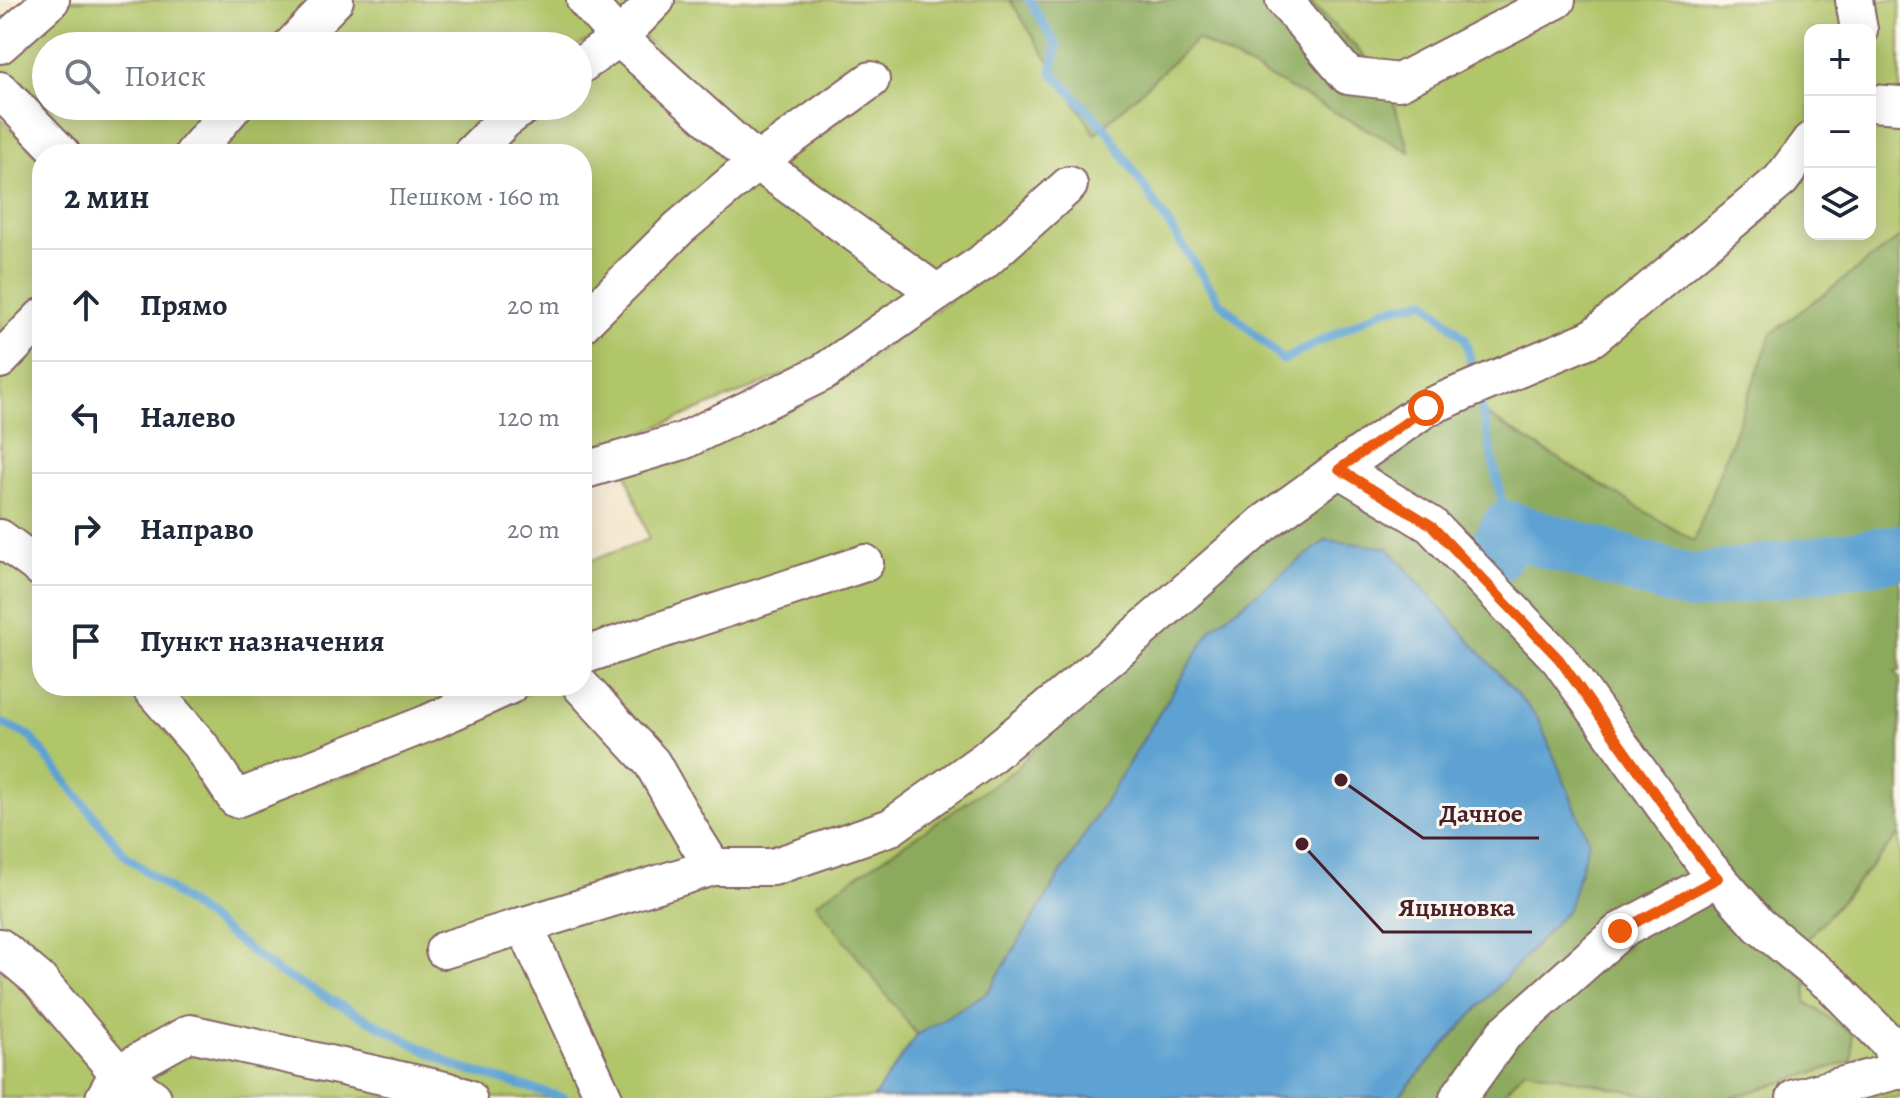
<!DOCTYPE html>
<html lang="ru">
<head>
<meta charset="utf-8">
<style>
	:root { --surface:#fff; --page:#f2f2f3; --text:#1f2937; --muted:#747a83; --line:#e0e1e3 }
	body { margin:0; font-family:Alegreya,serif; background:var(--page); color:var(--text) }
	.controls { position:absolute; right:24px; top:24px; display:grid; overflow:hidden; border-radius:16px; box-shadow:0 4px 20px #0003 }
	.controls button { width:72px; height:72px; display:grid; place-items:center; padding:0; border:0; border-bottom:2px solid var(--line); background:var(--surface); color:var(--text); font:40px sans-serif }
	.stop { position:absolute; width:24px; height:24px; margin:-18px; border:6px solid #ea580c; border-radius:50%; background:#fff }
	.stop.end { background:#ea580c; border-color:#fff; box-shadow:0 2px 8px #0008 }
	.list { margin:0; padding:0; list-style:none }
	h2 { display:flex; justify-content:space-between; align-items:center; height:104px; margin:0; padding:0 32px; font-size:34px }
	h2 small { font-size:26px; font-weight:400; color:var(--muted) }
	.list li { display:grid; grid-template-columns:52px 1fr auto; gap:24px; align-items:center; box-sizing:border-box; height:112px; padding:0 32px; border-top:2px solid var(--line) }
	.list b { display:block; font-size:30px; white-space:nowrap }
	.list em { font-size:26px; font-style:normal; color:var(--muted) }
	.icon { flex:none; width:44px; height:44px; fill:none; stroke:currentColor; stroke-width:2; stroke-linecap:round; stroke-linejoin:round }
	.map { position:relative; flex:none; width:1900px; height:1098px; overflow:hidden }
	.search { position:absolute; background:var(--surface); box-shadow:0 4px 20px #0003; left:32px; top:32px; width:560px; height:88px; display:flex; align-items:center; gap:20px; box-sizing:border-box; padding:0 28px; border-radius:44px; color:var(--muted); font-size:30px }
	.panel { position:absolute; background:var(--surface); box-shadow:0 4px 20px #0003; left:32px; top:144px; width:560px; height:552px; border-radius:32px }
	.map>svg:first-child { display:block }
</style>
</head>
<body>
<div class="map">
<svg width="1900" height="1098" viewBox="0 0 1900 1098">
	<rect width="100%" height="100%" fill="#fbf7ec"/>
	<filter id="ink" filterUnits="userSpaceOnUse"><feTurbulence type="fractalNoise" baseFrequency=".0125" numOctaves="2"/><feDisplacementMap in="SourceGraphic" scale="16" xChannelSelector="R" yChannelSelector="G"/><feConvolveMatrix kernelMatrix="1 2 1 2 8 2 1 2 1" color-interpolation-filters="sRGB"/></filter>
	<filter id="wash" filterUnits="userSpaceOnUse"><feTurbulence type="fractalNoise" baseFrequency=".006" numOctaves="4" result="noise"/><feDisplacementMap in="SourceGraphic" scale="32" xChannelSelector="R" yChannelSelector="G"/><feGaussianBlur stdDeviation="1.8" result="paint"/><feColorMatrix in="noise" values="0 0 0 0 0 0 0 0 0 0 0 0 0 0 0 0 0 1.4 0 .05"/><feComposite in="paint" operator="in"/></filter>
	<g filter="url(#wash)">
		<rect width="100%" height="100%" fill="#f2e5ca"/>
		<g fill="#b1c569" stroke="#7e724a" stroke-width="2" fill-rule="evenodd">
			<path d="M63,0H324L281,46H46V106H226L182,154H78L0,72V58Z"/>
			<path d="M342,0H571L601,32L578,46H301Z"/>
			<path d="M603,0H1010L1095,133L1197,39L1409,151L1384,75L1308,0H1900V237L1772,333L1694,542L1489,416L1461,389L1199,574L1015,770L817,903L917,1035L873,1098H0V552L42,591V686H130L227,807L364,771L543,686H582V564L649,539L625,470L803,405L960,293L792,175ZM1810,30H1870V234H1810Z"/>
			<path d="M615,54L739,165L582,312V154H483L540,106H578V80Z"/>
			<path d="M247,106H505L454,154H203Z"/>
			<path d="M0,117L42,161V296L0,340Z"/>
			<path d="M756,172L877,260L908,296L817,361L582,458V336Z"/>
			<path d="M42,330V549L0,519V372Z"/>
			<path d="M160,686H481L245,787Z"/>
			<path d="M1900,834V1098H1730L1852,1061V1034L1806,1002L1808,938Z"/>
			<path d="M1525,1069L1652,1096L1671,1098H1500Z"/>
		</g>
		<g fill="#8caa5d" stroke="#6b6444" stroke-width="2">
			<path d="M1010,0H1308L1384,75L1410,152L1197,39L1095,134Z"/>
			<path d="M1900,237V671L1895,672L1900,679V834L1808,938L1806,1002L1852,1034V1061L1730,1098H1671L1652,1096L1525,1069L1500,1098H1397L1568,909L1212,628L988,992L917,1035L816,903L1015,770L1281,486L1461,389L1489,417L1694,541L1772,333Z"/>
		</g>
		<path fill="#5da2d2" stroke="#54607e" stroke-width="2" d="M1326,540L1388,548L1538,718L1589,841L1568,909L1397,1098H873L917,1035L988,992L1212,628Z"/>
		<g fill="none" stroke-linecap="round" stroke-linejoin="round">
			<g stroke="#5da2d2" stroke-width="9">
				<path d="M1029,0L1057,46L1052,72L1106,129L1219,301L1283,360L1385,309L1426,301L1465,339L1475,380"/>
				<path d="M1479,395L1508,529"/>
				<path d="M0,722L30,736L125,855L278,972L457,1067L565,1098"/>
			</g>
			<path stroke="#5da2d2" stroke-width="56" d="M1494,555L1508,529L1691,583L1900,552"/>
		</g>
	</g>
	<g filter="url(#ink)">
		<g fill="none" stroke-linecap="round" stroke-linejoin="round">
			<defs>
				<g id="minor">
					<path d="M585,0L619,38L757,162L937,293L982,263L1069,185"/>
					<path d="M1284,0L1348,76L1399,82L1557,0"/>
					<path d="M1854,0L1859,30"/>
					<path d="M0,45L51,0"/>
					<path d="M291,46L335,0"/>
					<path d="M578,67L619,38L656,0"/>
					<path d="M0,90L62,154"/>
					<path d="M1870,103L1900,105"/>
					<path d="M193,154L234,106"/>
					<path d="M471,154L504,121L524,106"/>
					<path d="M582,324L679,228L757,162L871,80"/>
					<path d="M0,360L42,317"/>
					<path d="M1339,469L1426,408L1592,338L1781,180L1810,141"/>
					<path d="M582,471L683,441L824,372L937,293"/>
					<path d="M0,538L42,569"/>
					<path d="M582,656L865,563"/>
					<path d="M149,686L200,745L236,799L428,723L509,686"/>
					<path d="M581,686L652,763L691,832L713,867H773L891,827L986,759L1122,647L1264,523L1339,469L1431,525L1559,659L1703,861L1759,925L1833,986L1889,1043L1900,1071"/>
					<path d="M524,925L604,1098"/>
					<path d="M0,947L38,979L118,1073L153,1098"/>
					<path d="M444,950L713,867"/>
					<path d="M104,1098L118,1073L190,1033L445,1090L468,1098"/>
					<path d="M1458,1098L1504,1034L1620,931L1718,878"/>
					<path d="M1795,1098L1900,1070"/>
				</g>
			</defs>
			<use href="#minor" stroke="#856463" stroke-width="40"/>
			<use href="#minor" stroke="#fff" stroke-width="36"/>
		</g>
	</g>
	<g fill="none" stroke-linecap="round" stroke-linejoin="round" filter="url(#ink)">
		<path stroke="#ea580c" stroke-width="10" d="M1426,408L1339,469L1431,525L1559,659L1703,861L1718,878L1620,931"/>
	</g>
	<path fill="none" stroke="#4a1f2b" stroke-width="3" d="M1341 780L1423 838H1539M1302 844L1383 932H1532"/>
	<g fill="#4a1f2b" stroke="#fbf7ec" stroke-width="3">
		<circle cx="1341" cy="780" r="8"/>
		<circle cx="1302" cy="844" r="8"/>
	</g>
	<g font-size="26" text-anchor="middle" font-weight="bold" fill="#4a1f2b" stroke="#fbf7ec" stroke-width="6" stroke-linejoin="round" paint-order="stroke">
		<text x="1481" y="822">Дачное</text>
		<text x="1457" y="916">Яцыновка</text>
	</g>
</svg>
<div class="controls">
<button>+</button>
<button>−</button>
<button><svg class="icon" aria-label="layers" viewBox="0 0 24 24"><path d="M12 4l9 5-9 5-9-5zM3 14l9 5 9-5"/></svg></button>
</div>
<div class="stop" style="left:1426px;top:408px"></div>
<div class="stop end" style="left:1620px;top:931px"></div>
<div class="search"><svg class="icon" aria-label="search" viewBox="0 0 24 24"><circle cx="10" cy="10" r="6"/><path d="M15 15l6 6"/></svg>Поиск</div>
<section class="panel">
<h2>2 мин<small>Пешком · 160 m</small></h2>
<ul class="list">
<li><svg class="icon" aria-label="ahead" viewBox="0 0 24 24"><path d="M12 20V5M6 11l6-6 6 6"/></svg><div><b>Прямо</b></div><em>20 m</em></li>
<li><svg class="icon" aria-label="left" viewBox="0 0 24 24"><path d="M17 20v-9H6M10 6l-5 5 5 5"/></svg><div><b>Налево</b></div><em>120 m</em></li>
<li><svg class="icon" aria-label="right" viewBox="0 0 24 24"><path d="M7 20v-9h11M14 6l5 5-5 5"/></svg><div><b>Направо</b></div><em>20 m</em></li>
<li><svg class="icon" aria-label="arrive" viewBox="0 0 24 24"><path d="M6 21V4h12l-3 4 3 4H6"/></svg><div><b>Пункт назначения</b></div></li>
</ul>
</section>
</div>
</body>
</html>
